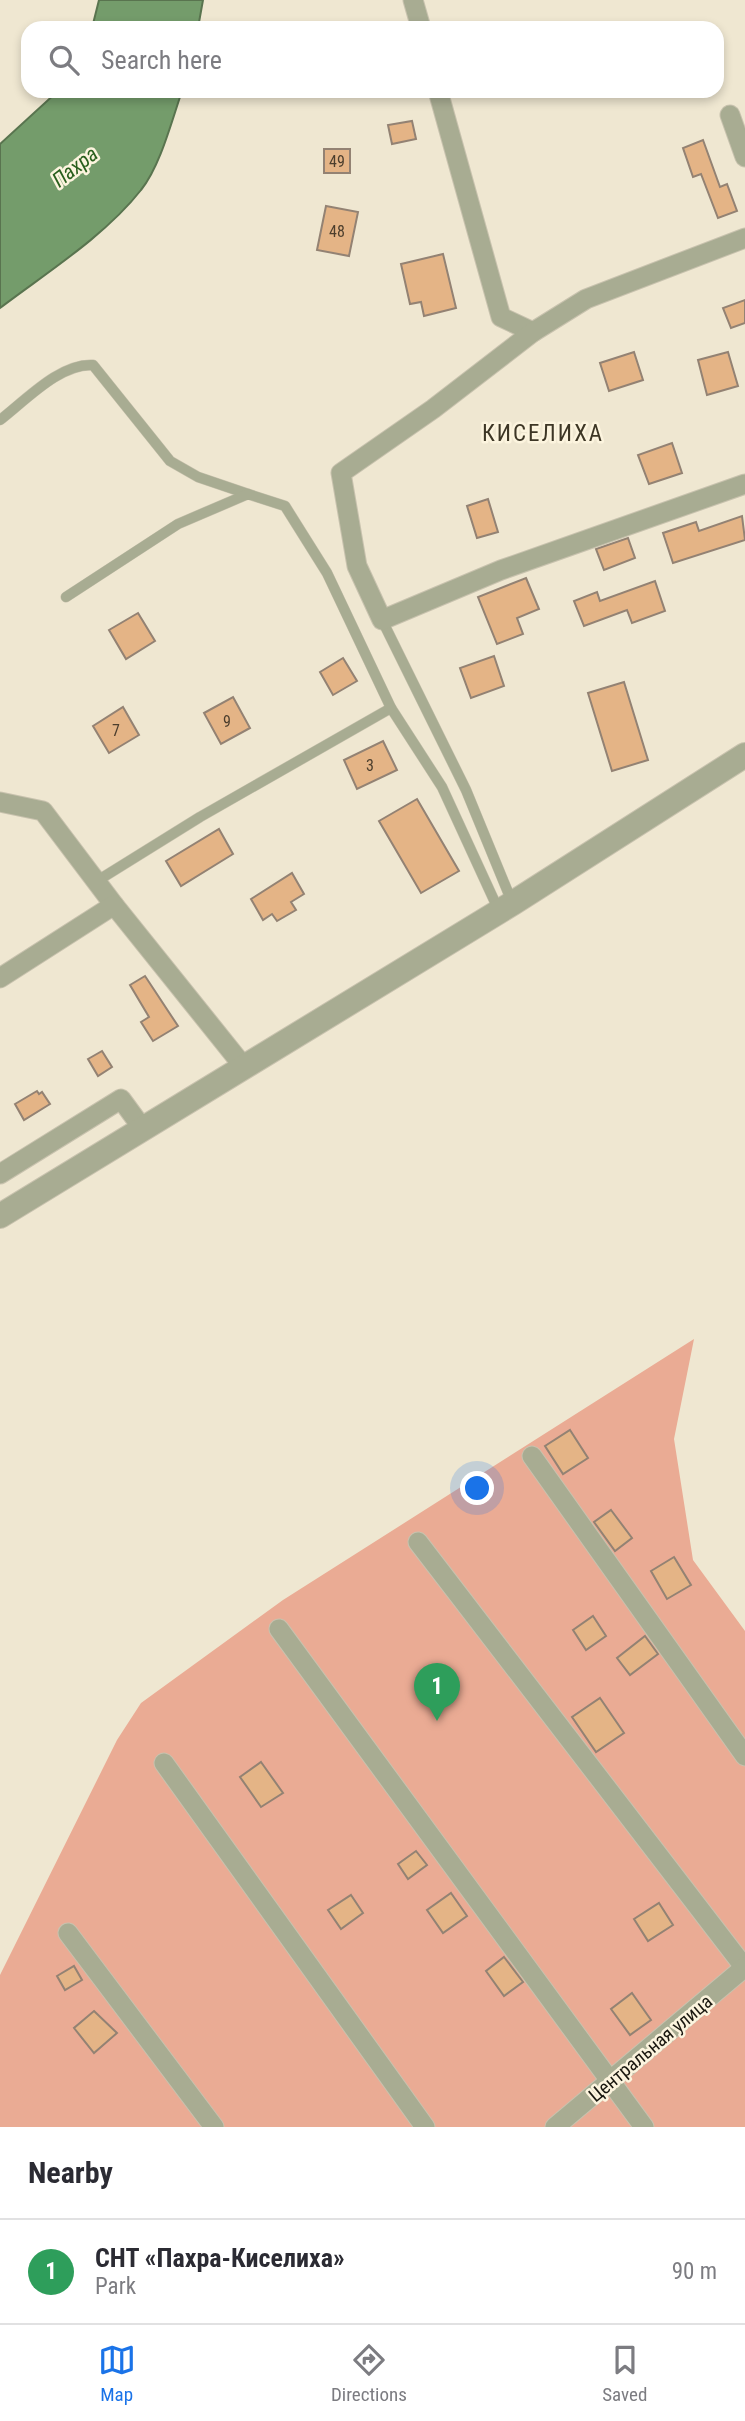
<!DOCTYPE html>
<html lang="en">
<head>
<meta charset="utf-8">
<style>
	:root { --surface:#fff; --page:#f2f2f3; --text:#2b2b33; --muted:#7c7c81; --line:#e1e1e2; --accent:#1a73e8 }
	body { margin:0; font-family:"Roboto Condensed",sans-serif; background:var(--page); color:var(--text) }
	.you { position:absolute; left:478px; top:1489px; width:24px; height:24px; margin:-18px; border:5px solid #fff; border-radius:50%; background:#1a73e8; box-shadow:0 0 0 10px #1a73e833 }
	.badge { display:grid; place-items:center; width:46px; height:46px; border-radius:50%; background:var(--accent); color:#fff; font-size:23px; font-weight:700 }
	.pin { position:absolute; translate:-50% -58px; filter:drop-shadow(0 2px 4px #0008) }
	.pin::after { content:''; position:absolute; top:37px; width:24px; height:21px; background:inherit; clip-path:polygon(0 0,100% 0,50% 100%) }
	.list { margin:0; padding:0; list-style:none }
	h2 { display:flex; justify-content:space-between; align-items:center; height:91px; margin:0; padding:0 28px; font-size:30px }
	h2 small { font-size:23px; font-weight:400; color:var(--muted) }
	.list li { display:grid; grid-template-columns:46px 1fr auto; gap:21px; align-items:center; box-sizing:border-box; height:105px; padding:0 28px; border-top:2px solid var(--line) }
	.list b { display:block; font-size:26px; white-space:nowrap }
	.list p { margin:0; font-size:23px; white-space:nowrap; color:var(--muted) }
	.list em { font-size:23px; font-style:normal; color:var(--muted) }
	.icon { flex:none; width:38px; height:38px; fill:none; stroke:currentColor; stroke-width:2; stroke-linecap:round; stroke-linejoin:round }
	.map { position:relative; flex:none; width:745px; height:2127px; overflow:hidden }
	.search { position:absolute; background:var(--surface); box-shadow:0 4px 10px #0003; left:21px; right:21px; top:21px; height:77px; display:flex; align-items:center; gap:18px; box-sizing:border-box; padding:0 24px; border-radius:21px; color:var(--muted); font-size:26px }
	.sheet { height:196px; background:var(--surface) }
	nav { display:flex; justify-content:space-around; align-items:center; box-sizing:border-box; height:98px; border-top:2px solid var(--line); background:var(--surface); font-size:19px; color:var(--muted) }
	nav a { display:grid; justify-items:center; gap:4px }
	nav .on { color:var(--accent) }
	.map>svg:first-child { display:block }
</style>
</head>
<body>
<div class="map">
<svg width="745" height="2127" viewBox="0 0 745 2127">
	<rect width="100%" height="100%" fill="#efe7d1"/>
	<path fill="#eaab94" d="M694,1339L674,1439L693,1560L745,1631V2127H0V1975L117,1740L141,1703L283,1600Z"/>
	<g fill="#749c6b" stroke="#59744f" stroke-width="2">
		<path d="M99,0H203L198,28H92Z"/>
		<path d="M58,91H182C172,120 160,167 141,190C105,236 46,273 0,308V144Z"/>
	</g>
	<g fill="#e4b486" stroke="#938273" stroke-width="2">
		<path d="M412,121L416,139L392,144L388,125Z"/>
		<path d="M703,140L720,187L727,184L737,211L718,218L701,174L693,177L683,148Z"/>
		<rect x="324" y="149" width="26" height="24"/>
		<path d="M326,206L358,212L349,256L317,250Z"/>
		<path d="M443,254L456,308L424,316L421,302L410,304L401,264Z"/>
		<path d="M745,300V323L731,328L723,308Z"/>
		<path d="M634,352L643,380L609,391L600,363Z"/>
		<path d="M728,352L738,386L707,395L698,360Z"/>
		<path d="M672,443L682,473L649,484L638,455Z"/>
		<path d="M488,499L498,532L477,538L467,506Z"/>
		<path d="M742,516L745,540L673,563L663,533L696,522L699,531Z"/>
		<path d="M628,538L635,558L604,570L596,549Z"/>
		<path d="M526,578L539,609L517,618L523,634L497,644L478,597Z"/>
		<path d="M655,581L665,611L632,623L627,610L584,626L574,601L597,592L600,601Z"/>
		<path d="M138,613L155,641L126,659L109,630Z"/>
		<path d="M494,656L504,686L471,698L460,668Z"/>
		<path d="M343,658L357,681L333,695L320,672Z"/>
		<path d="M624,682L648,760L612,771L588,693Z"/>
		<path d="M233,697L250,728L221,744L204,713Z"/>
		<path d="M123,707L139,735L109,753L93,726Z"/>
		<path d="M383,741L397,770L357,789L344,760Z"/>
		<path d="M417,799L459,871L421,893L379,821Z"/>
		<path d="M219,829L233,854L181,886L166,861Z"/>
		<path d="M292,873L304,894L291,902L296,910L277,921L272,914L263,920L251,899Z"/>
		<path d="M145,976L178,1026L153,1041L141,1022L149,1017L130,985Z"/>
		<path d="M102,1051L112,1067L98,1076L88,1059Z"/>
		<path d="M37,1091L39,1094L42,1092L50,1104L24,1120L15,1104Z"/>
		<path d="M570,1430L588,1458L563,1474L545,1446Z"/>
		<path d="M611,1510L632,1538L615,1551L594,1522Z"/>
		<path d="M674,1557L691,1585L667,1599L651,1571Z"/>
		<path d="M593,1616L606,1636L586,1650L573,1630Z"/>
		<path d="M645,1636L658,1654L630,1675L617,1658Z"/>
		<path d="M600,1698L624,1733L596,1752L572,1717Z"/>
		<path d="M261,1762L283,1793L261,1807L240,1777Z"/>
		<path d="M416,1851L427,1865L408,1879L398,1864Z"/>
		<path d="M451,1893L467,1916L443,1933L427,1910Z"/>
		<path d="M351,1895L363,1913L341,1929L328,1910Z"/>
		<path d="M659,1903L673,1925L648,1941L634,1919Z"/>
		<path d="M504,1957L523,1982L504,1996L486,1971Z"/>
		<path d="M74,1966L82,1980L65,1990L57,1976Z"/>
		<path d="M632,1993L651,2020L630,2035L611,2009Z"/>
		<path d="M94,2011L117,2033L94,2053L74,2028Z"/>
	</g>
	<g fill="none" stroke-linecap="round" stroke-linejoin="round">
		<defs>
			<g id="service">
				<path d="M0,420C26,400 60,363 93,365L170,461L198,477L248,494"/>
				<path d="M66,597L178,524L248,494L285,506L327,573L391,708L442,787L499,911"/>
				<path d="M382,620L466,790L512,902"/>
				<path d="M97,881L200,817L391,708"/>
			</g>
			<g id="minor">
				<path d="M413,0L421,28"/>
				<path d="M438,91L501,317L533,332"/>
				<path d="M730,115L745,157"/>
				<path d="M745,238L586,299L533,332L433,409L341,473L357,566L382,620L501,570L745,484"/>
				<path d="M0,802L43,811L114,905"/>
				<path d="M0,978L114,905L244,1067"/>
				<path d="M0,1174L121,1099L143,1129"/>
				<path d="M532,1456L745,1756"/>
				<path d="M418,1542L745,1968"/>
				<path d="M279,1629L644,2127"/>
				<path d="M164,1763L425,2127"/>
				<path d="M68,1933L214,2127"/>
				<path d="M555,2127L745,1967"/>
			</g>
			<path id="tertiary" d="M0,1216L513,903L745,755"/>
		</defs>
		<use href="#service" stroke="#c8c2ae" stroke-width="11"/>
		<use href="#minor" stroke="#c8c2ae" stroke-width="21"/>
		<use href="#tertiary" stroke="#c8c2ae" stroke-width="26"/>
		<use href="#service" stroke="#a8ac92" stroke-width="10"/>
		<use href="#minor" stroke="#a8ac92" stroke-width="19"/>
		<use href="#tertiary" stroke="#a8ac92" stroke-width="24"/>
	</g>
	<g text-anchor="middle" stroke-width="5" stroke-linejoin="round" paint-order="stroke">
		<g font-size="16" fill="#4c3e2d">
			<text x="337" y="167">49</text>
			<text x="337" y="237">48</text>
			<text x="227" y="727">9</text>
			<text x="116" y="736">7</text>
			<text x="370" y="771">3</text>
		</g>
		<g font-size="19" fill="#19170f" stroke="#fcf4de">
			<text transform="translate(650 2048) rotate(-40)" y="7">Центральная улица</text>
		</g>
		<g font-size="21" font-style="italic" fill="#295f1d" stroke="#fcf4de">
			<text transform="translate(75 167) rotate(-38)" y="7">Пахра</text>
		</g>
		<g font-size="23" letter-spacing="2" fill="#3d3625" stroke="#fcf4de">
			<text x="543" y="441">КИСЕЛИХА</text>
		</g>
	</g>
</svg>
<div class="you"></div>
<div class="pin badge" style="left:437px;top:1721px;background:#2e9e5b">1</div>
<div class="search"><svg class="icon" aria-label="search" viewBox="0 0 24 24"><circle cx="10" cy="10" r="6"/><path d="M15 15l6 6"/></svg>Search here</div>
</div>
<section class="sheet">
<h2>Nearby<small></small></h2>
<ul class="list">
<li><span class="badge" style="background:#2e9e5b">1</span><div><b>СНТ «Пахра-Киселиха»</b><p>Park</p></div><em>90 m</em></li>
</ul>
</section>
<nav>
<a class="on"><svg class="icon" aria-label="map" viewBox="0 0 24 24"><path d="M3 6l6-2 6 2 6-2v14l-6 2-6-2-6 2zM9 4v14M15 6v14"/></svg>Map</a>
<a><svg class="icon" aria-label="directions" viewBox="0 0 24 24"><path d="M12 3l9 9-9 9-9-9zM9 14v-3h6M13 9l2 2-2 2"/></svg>Directions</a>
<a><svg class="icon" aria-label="saved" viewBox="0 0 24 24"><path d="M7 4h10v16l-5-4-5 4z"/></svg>Saved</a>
</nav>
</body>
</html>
